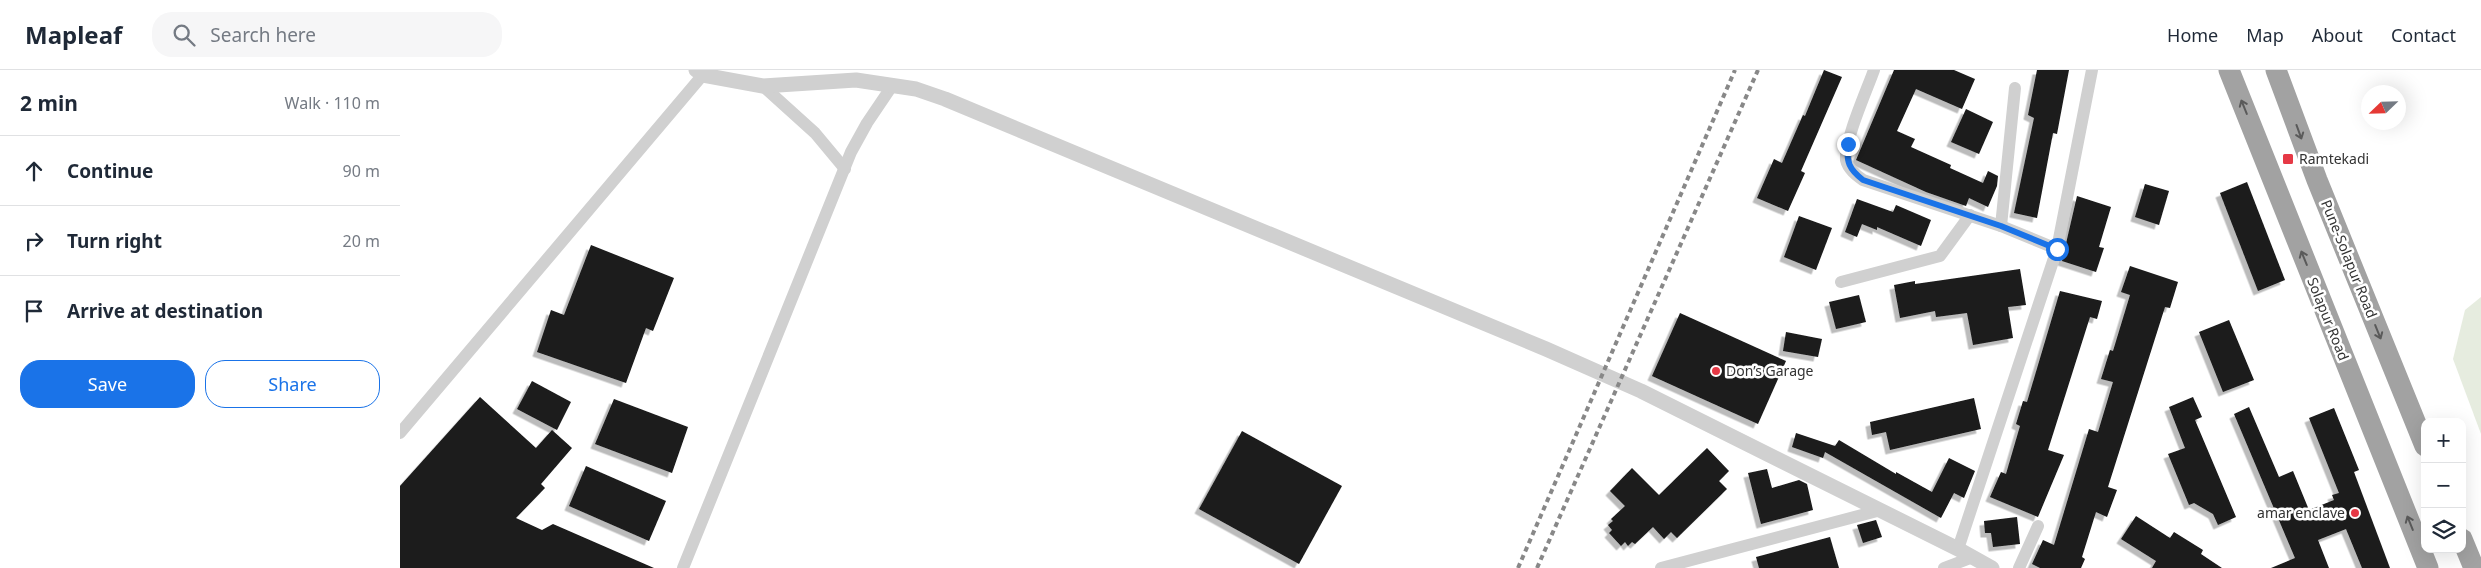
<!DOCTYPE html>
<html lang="en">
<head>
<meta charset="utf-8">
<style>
	:root { --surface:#fff; --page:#f6f6f7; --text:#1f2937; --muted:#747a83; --line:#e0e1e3; --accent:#1a73e8 }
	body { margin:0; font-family:"Noto Sans",sans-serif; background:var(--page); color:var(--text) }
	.controls { position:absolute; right:15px; bottom:15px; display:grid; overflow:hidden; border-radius:10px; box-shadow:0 5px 20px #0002 }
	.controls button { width:45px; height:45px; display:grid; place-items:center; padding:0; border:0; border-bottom:1px solid var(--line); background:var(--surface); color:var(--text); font:25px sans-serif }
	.compass { position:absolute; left:1961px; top:15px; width:45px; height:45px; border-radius:50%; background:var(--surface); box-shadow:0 5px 20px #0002; rotate:247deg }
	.stop { position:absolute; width:15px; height:15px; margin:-11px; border:4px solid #1a73e8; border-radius:50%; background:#fff }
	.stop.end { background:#1a73e8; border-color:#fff; box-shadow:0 1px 5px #0008 }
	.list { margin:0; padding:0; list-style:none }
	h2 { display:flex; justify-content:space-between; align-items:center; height:65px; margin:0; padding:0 20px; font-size:21px }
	h2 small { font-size:16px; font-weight:400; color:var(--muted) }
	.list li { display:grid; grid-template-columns:32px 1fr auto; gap:15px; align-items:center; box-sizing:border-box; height:70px; padding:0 20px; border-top:1px solid var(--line) }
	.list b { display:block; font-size:19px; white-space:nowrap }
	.list em { font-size:16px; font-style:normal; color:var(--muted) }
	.actions { display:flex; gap:10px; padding:15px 20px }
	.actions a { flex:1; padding:11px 0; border:1px solid var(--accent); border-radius:20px; text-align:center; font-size:18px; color:var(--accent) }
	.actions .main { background:var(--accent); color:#fff }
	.icon { flex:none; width:28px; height:28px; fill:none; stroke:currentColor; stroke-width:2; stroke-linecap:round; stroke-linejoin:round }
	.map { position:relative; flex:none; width:2081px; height:498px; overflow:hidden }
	header { display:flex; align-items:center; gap:30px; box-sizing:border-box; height:70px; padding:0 25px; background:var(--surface); border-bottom:1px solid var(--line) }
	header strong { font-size:24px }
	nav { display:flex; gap:28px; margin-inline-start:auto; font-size:18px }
	.search { width:350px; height:45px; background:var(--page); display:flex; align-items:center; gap:12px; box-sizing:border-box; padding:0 18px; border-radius:20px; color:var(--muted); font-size:19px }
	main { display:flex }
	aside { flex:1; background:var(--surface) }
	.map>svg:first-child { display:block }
</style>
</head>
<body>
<header>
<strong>Mapleaf</strong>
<div class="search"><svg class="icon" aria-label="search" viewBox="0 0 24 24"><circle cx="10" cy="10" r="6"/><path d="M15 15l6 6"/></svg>Search here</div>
<nav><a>Home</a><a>Map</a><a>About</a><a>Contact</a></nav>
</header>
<main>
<aside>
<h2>2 min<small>Walk · 110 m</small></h2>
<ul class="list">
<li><svg class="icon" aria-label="ahead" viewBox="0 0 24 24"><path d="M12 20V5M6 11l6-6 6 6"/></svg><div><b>Continue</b></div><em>90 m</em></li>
<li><svg class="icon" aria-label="right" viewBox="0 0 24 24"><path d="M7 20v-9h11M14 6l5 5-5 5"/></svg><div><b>Turn right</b></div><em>20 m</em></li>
<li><svg class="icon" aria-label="arrive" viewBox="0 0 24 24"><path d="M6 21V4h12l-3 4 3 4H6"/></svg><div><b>Arrive at destination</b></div></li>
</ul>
<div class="actions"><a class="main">Save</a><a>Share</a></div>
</aside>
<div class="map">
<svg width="2081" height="498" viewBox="0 0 2081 498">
	<defs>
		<filter id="shadow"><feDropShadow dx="-4.5" dy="4.5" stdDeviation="0" flood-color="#0004"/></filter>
	</defs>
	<rect width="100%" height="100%" fill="#fff"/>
	<path fill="#e6ecdf" d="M2081,227V364L2053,289L2065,240Z"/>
	<g fill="#1a1a1a" filter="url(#shadow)">
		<path d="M1424,0L1442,7L1401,101L1405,103L1388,141L1357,128L1374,89L1382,93L1403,45L1405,46Z"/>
		<path d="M1494,0H1554L1575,9L1562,39L1516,19L1497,61L1515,69L1511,77L1551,95L1550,98L1583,113L1588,101L1598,106L1597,116L1588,137L1569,128L1566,136L1526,122L1456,90Z"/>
		<path d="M1637,0H1669L1657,64L1653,63L1637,148L1614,143L1634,48L1628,45Z"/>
		<path d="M1566,39L1593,52L1579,84L1551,72Z"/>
		<path d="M1847,112L1885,210L1858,221L1820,123Z"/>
		<path d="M1745,114L1769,121L1759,155L1735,147Z"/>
		<path d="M1677,126L1711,137L1699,177L1704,178L1696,202L1662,191Z"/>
		<path d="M1457,129L1493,142L1496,135L1531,150L1521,176L1477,157V160L1462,154L1457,167L1445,162Z"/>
		<path d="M1399,146L1432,158L1416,200L1384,187Z"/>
		<path d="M191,175L274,208L253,261L246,258L226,313L137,282L151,240L164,245Z"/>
		<path d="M1730,196L1778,212L1770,238L1765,237L1708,417L1717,420L1707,447L1696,442L1682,487L1685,489L1681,498H1640L1632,494L1643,470L1654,475L1689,359L1698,362L1713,312L1701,309L1710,280L1713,281L1730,225L1721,222Z"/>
		<path d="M1620,199L1626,235L1608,237L1613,268L1573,275L1567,243L1536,247L1535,241L1500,248L1494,215L1515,211V214Z"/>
		<path d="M1660,221L1702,231L1697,249L1690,247L1648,380L1664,385L1638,447L1590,427L1601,402L1606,404L1620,356L1616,354L1623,331L1627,332Z"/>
		<path d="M1459,225L1466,252L1436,259L1429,232Z"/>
		<path d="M1280,243L1386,291L1358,354L1252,306Z"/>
		<path d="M1829,250L1854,310L1823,322L1799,262Z"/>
		<path d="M1386,262L1422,269L1418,287L1383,281Z"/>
		<path d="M132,311L171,332L157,360L117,339Z"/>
		<path d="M80,327L136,378L152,360L172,378L141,414L145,418L116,448L142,460L153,454L254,498H0V416Z"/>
		<path d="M1793,327L1802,347L1795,350L1836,447L1818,455L1813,444L1794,433L1789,435L1768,384L1785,378L1769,337Z"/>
		<path d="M1574,328L1581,359L1490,380L1486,362L1472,365L1470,352Z"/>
		<path d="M214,329L288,357L272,403L195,374Z"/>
		<path d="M1849,337L1879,407L1893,401L1909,440L1934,430L1932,425L1939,423L1909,348L1934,338L1959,400L1954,402L1990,498H1962L1946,459L1918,470L1929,498H1871L1895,488L1834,344Z"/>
		<path d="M842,361L942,416L899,494L799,439Z"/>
		<path d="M1396,363L1435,376L1439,370L1496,404V402L1532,422L1549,388L1575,401L1564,428L1554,423L1541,448L1425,382L1423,388L1392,377Z"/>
		<path d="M1307,378L1329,401L1319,411L1327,419L1277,468L1271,462L1264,469L1253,457L1235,474L1232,472L1228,476L1225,472L1221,476L1209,463L1212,460L1208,455L1213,451L1211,449L1225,436L1210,421L1232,398L1259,425Z"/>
		<path d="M186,396L266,431L249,471L169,436Z"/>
		<path d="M1367,399L1372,418L1399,410L1407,414L1413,440L1361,454L1348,403Z"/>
		<path d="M1736,446L1770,468L1774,462L1803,480L1801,484L1822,498H1752L1756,491L1721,469Z"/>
		<path d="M1617,447L1620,474L1593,477L1591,463H1585L1584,451Z"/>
		<path d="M1476,450L1482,467L1463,473L1457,455Z"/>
		<path d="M1430,467L1439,498H1359L1356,487Z"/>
	</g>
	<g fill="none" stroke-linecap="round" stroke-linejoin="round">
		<g stroke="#d0d0d0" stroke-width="12">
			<path d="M1474,0C1467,20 1444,71 1446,90C1448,99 1456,105 1463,110L1601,156L1657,179"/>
			<path d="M363,16L415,63L445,99"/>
			<path d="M1601,156L1615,18"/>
			<path d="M1441,212L1540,186L1570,145"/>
			<path d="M0,363L307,0"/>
			<path d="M1558,479L1657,179L1692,0"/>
			<path d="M283,498L451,82L467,53L492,16"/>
			<path d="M1261,498L1481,440"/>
			<path d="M1544,498L1573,487"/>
			<path d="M1619,498L1638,456"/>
		</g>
		<path stroke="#d0d0d0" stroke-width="15" d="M296,0L303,5L363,16L456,10L516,19L545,29L1146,279L1241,321L1558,479L1592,498"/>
		<g stroke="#a2a2a2" stroke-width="21">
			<path d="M1829,0L2028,498"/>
			<path d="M1876,0L1917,110L2025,376"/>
			<path d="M2062,469L2074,498"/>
		</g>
		<g stroke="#888" stroke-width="4" stroke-dasharray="5 4" stroke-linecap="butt">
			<path d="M1118,498L1335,0"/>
			<path d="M1137,498L1358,0"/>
		</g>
	</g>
	<defs><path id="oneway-shaft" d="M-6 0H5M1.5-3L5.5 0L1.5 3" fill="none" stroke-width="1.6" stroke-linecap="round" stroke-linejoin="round" transform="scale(1.25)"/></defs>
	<g stroke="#5a5a5a">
		<use href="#oneway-shaft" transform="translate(1844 37) rotate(-112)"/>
		<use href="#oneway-shaft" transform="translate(1899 62) rotate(70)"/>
		<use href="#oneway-shaft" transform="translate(1904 188) rotate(-112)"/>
		<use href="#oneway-shaft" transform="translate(1978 262) rotate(68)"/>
		<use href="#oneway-shaft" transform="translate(2010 453) rotate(-112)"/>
	</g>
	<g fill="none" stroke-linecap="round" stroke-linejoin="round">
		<path stroke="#1a73e8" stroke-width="6" d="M1448,74C1446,92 1449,99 1463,110L1601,156L1657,179"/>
	</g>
	<g fill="#e63946" stroke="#fff" stroke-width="2">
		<rect x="1882" y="83" width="12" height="12" rx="2.5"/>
		<circle cx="1316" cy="301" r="5"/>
		<circle cx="1955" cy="443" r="5"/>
	</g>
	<g text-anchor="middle" stroke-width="5" stroke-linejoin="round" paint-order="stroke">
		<g font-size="14" fill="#333" stroke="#fff" text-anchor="start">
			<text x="1899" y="94">Ramtekadi</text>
			<text x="1326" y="306">Don’s Garage</text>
			<text x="1945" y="448" text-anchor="end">amar enclave</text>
		</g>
		<g font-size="14" fill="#333" stroke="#fff">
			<text transform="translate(1949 189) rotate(68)" y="5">Pune-Solapur Road</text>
			<text transform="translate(1928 249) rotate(68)" y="5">Solapur Road</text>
		</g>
	</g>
</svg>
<div class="controls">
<button>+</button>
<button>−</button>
<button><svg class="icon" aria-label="layers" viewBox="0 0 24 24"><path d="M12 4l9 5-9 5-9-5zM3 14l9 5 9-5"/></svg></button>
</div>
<svg class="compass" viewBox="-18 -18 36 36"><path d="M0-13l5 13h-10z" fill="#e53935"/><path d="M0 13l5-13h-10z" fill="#747a83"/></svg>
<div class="stop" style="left:1657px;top:179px"></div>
<div class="stop end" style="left:1448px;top:74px"></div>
</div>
</main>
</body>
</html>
